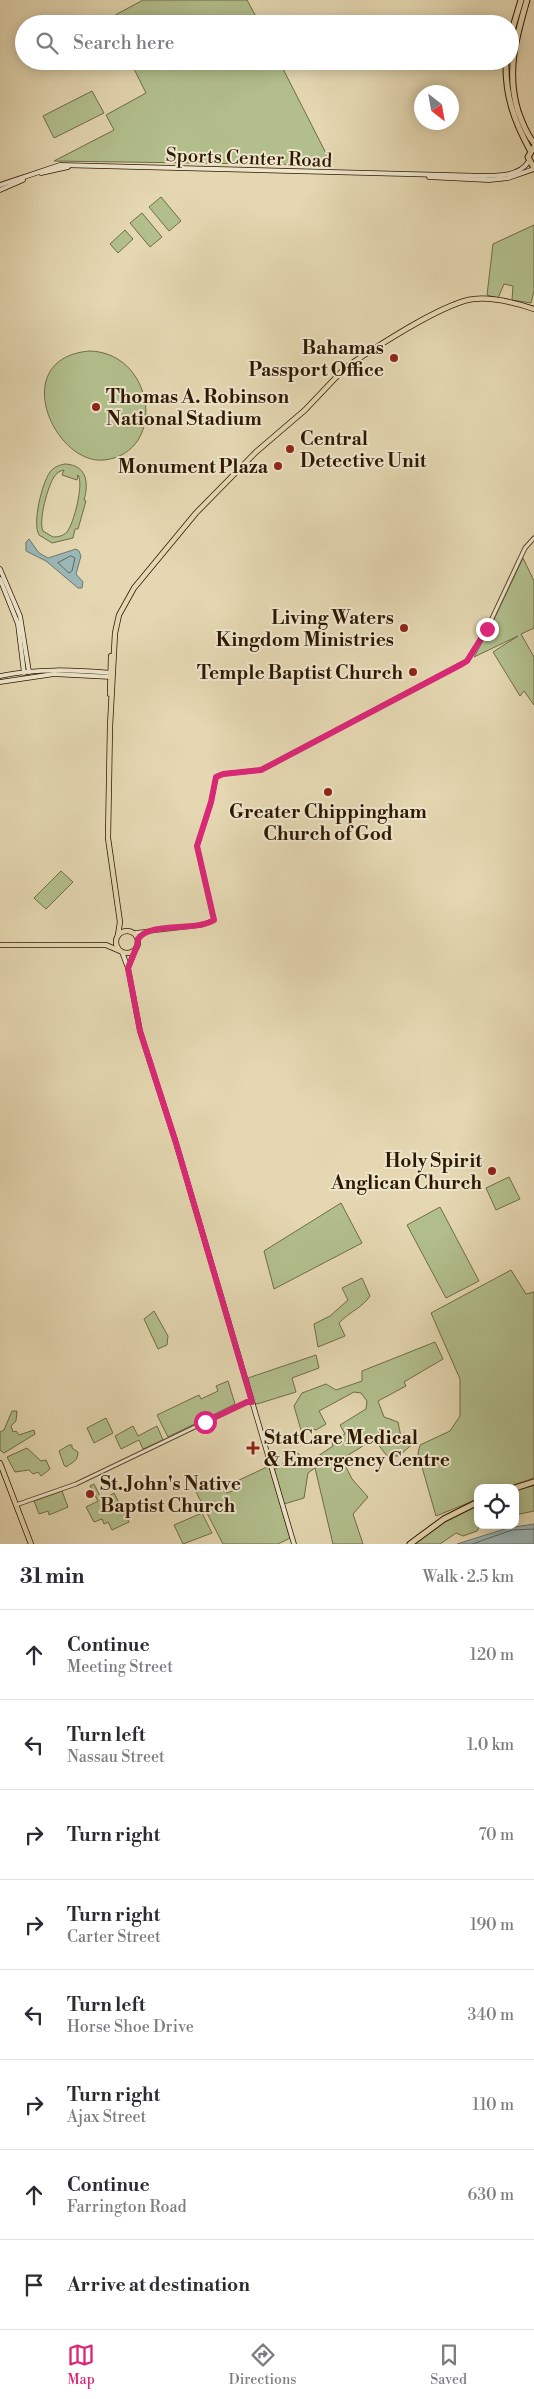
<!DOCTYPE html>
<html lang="en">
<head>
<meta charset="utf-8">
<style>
	:root { --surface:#fff; --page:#f2f2f3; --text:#2b2b33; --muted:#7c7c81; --line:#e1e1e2; --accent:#db2777 }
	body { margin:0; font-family:"Libre Bodoni",serif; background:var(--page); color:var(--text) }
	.controls { position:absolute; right:15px; bottom:15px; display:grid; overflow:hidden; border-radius:10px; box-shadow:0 2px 12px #0003 }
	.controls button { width:45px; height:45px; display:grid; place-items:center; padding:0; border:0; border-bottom:1px solid var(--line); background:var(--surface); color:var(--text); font:25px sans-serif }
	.compass { position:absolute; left:414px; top:85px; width:45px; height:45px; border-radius:50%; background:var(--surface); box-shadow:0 2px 12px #0003; rotate:149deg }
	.stop { position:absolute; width:15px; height:15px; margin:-11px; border:4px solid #db2777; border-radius:50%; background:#fff }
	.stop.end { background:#db2777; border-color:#fff; box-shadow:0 1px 5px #0008 }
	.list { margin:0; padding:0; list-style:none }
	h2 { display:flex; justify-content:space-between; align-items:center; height:65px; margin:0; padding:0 20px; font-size:21px }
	h2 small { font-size:16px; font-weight:400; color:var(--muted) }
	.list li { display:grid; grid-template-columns:32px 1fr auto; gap:15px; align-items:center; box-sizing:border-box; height:90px; padding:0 20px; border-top:1px solid var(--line) }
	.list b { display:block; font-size:19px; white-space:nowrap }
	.list p { margin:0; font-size:16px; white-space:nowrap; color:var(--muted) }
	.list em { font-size:16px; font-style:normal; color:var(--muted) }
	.icon { flex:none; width:28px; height:28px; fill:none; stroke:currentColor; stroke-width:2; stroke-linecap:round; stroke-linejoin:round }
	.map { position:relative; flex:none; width:534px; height:1544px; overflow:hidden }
	.search { position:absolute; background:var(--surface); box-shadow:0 2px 12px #0003; left:15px; right:15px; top:15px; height:55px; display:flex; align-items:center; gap:12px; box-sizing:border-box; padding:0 18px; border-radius:28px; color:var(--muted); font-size:19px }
	.sheet { height:785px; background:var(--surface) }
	nav { display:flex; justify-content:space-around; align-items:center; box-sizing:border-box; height:70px; border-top:1px solid var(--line); background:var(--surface); font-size:14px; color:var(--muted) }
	nav a { display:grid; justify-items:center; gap:2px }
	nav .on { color:var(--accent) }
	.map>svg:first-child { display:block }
</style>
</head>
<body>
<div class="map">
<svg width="534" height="1544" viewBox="0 0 534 1544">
	<rect width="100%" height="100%" fill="#e4d7b1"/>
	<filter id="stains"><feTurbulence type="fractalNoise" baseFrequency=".004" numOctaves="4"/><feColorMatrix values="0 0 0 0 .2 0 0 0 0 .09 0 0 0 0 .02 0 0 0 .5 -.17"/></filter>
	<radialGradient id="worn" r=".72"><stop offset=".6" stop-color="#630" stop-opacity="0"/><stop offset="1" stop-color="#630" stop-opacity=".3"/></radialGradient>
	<g fill="#b2bf8d" stroke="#706c46" fill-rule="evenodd">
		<path d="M143,0H247L260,24H110L108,19Z"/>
		<path d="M130,61H279L332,165L54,161L114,130L106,115L146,93Z"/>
		<path d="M92,91L104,113L54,138L43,116Z"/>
		<path d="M161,197L181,221L169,231L149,207Z"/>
		<path d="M142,213L162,237L150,247L130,223Z"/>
		<path d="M534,225V291L531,303L512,300L513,286L504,284L498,298L487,295L493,244Z"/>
		<path d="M125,230L133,239L118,253L110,244Z"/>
		<path d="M89,351C155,352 168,453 104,460C54,465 7,359 89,351Z"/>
		<path d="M65,464C87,465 89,483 84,500L86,501L78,529H75L73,538L52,543L39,535C32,523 42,483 50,472C54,467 59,465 65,464ZM64,470L62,475L77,480L78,475C84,484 74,523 67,532C63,536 58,537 53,537L43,531C38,521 48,486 54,477C56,473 60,471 64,470Z"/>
		<path d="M523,558L534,581V628L521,634L534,657V705L524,691L520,696L493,652L518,636L474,657L489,630Z"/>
		<path d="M61,871L73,882L46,909L34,898Z"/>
		<path d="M509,1177L520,1199L496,1210L486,1188Z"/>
		<path d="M341,1203L362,1243L274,1289L264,1251Z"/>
		<path d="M440,1207L479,1281L446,1298L407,1225Z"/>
		<path d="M511,1270L526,1294L534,1292V1478L505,1488H478V1499L436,1516L418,1453L420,1445L450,1431L460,1416V1379L431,1313Z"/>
		<path d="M362,1278L370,1296C362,1308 349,1312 339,1323L345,1336L318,1347L314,1324L330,1316L348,1300L342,1288Z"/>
		<path d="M154,1311L168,1336L167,1345L158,1349L144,1319Z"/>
		<path d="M435,1342L443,1359L404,1382L406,1386L378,1401L384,1417L398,1422L401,1437L417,1440L399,1456H387L374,1439L342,1459L352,1479L368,1497L353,1514L363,1544H333L315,1468L308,1473L304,1498L284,1504L274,1470L298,1453L306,1464L333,1446L332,1442L345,1434L340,1425L366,1409L367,1401L361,1393L354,1392L319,1411L326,1424L316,1430L307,1427L301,1430L294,1406L302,1393L326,1384L336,1390L362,1381V1371Z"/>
		<path d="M316,1355L319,1368L292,1378L296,1392L257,1404L254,1403L248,1378Z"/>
		<path d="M228,1381L235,1404L168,1437L157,1415L199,1395L201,1399L218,1391L216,1386Z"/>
		<path d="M12,1411H17L16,1421L11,1426L13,1432L16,1431L19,1435L34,1430L35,1434L4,1453L0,1450V1432L4,1430Z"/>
		<path d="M106,1418L113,1433L94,1443L87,1428Z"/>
		<path d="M133,1426L138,1436L157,1426L163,1440L143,1449L139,1440L121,1449L115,1436Z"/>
		<path d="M69,1445H72V1448L78,1452C78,1461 73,1462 66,1467L64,1465L59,1451Z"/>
		<path d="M27,1448L41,1461L46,1460L50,1469L41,1476L38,1472L33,1474L29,1470L15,1472L7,1457Z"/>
		<path d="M269,1466L290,1538L278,1544H223L195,1490L219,1478L227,1493L239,1488L237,1481Z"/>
		<path d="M534,1483V1511L515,1515V1489Z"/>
		<path d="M94,1484L102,1500L114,1493L129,1522L112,1530L108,1522L104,1524L102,1519L94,1522L86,1507L98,1501L90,1486Z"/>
		<path d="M62,1491L68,1507L49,1515L48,1511L39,1514L34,1501Z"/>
		<path d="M478,1506V1525H480L477,1531L463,1536L456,1533L440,1544H413L450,1517Z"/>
		<path d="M202,1513L212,1533L183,1544L174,1525Z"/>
	</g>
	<g fill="#9ab7b7" stroke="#6f776e">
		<path d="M29,539L39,553L48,558L76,549L79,551L81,556L76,574L83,582L82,588H78L46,561L26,551V542Z"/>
		<path d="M534,1524V1544H457L508,1528Z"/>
	</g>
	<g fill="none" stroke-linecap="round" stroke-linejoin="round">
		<g stroke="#64685c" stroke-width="1">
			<path d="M71,556L75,558L72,571L69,573L58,563Z"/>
			<path d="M472,1544L512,1530L534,1529"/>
		</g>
		<defs>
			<g id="tertiary">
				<path d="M133,933L202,925L214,920L197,846L211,803L216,777L223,774L261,770L467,661L487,629L525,548L534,538"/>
				<path d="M138,939L144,932"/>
				<path d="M16,1505L76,1484L247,1402H251"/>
			</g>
			<g id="secondary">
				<path d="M41,173L68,167"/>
				<path d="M429,177L489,180L508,178L534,169"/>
				<path d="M0,185L60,165L483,176C499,176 520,176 529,161"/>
				<path d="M0,190L23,180"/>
				<path d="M0,569L20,616L29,672"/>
				<path d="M0,579L18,624L24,673"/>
				<path d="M0,676C38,668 74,670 112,673"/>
				<path d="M0,682L54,674L112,677"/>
				<path d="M122,952L128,968L140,1031L176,1143L294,1544"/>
				<path d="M128,968L136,948"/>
			</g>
			<g id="primary">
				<path d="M110,694L111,656"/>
				<circle cx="127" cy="942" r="11"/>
				<path d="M118,935L120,922L108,838L110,726L115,633L119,615L134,588L196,513L256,452L305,410L343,370L355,361C381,344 445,302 474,299C493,297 516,303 534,309"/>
				<path d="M0,945H106L120,951"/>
				<path d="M0,1463L31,1544"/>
			</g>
			<g id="trunk">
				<path d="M527,0C516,38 506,72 518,111C522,122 526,134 534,143"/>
				<path d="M510,37L521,0"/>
				<path d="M506,61C505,95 514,121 530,150"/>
				<path d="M534,147L528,157L534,168"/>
				<path d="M515,1488L534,1482"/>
				<path d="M410,1544L444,1519L478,1502"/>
			</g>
		</defs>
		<use href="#tertiary" stroke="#5c482c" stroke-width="5"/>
		<use href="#secondary" stroke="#2e1800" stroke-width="5.5"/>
		<use href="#primary" stroke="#2e1800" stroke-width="6"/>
		<use href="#trunk" stroke="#2e1800" stroke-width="7"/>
		<use href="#tertiary" stroke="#ede5cc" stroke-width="3"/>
		<use href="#secondary" stroke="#ede5cc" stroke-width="4"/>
		<use href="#primary" stroke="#e4d7b1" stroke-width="4.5"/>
		<use href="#trunk" stroke="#e4d7b1" stroke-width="5"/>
	</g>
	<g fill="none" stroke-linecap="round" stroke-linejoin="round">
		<path stroke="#db2777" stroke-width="6" d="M205,1422L247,1402H252L176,1143L140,1031L128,968L137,946L138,939C150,921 196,932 214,920L197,846L211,802L216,777L223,774L261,770L462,664L467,661L487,629"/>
	</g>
	<g fill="#8f2418" stroke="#ede5cc" stroke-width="2">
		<circle cx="394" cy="358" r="5"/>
		<circle cx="96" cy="407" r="5"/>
		<circle cx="290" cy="449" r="5"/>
		<circle cx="278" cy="466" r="5"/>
		<circle cx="404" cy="628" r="5"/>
		<circle cx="413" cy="672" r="5"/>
		<circle cx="328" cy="792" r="5"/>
		<circle cx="492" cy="1171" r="5"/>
		<path d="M250.5 1440.5h5v5h5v5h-5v5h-5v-5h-5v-5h5z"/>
		<circle cx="90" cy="1494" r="5"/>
	</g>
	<g text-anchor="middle" stroke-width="4" stroke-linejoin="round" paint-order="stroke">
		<g font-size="19" fill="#2e1800" stroke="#ede5cc">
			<text transform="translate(249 157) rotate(2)" y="7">Sports Center Road</text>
		</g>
		<g font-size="19" font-weight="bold" fill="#2e1800" stroke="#ede5cc" text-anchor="end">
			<text x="384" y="354">Bahamas<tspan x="384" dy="22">Passport Office</tspan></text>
			<text x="106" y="403" text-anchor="start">Thomas A. Robinson<tspan x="106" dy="22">National Stadium</tspan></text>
			<text x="300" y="445" text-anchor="start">Central<tspan x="300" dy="22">Detective Unit</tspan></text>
			<text x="268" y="473">Monument Plaza</text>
			<text x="394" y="624">Living Waters<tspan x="394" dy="22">Kingdom Ministries</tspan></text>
			<text x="403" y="679">Temple Baptist Church</text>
			<text x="328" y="818" text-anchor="middle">Greater Chippingham<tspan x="328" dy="22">Church of God</tspan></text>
			<text x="482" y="1167">Holy Spirit<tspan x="482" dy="22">Anglican Church</tspan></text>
			<text x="264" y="1444" text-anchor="start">StatCare Medical<tspan x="264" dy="22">&amp; Emergency Centre</tspan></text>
			<text x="100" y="1490" text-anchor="start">St. John's Native<tspan x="100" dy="22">Baptist Church</tspan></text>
		</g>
	</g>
	<rect width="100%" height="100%" filter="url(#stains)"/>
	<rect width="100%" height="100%" fill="url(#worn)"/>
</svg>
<div class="controls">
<button><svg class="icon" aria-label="locate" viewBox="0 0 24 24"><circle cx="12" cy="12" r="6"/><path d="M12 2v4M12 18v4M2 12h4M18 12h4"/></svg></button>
</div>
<svg class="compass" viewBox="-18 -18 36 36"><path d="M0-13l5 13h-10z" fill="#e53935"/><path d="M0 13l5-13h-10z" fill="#7c7c81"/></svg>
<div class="stop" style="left:205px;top:1422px"></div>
<div class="stop end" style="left:487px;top:629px"></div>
<div class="search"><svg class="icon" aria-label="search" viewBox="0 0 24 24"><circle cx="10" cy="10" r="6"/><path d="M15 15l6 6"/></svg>Search here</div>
</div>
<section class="sheet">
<h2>31 min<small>Walk · 2.5 km</small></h2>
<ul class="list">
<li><svg class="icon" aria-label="ahead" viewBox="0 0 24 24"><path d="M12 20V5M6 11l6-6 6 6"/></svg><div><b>Continue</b><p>Meeting Street</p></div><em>120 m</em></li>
<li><svg class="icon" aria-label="left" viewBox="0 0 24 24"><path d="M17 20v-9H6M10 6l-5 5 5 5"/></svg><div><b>Turn left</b><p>Nassau Street</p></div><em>1.0 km</em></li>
<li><svg class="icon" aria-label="right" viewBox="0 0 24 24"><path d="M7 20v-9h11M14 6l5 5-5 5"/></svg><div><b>Turn right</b></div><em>70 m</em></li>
<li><svg class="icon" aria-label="right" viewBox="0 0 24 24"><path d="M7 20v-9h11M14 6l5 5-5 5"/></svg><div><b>Turn right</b><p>Carter Street</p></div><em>190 m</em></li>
<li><svg class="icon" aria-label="left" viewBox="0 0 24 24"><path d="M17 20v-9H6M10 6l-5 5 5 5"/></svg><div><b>Turn left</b><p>Horse Shoe Drive</p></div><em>340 m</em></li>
<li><svg class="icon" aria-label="right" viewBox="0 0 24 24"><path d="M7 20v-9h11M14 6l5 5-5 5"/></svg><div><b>Turn right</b><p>Ajax Street</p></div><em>110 m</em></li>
<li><svg class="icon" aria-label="ahead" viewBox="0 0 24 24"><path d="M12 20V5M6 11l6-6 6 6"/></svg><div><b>Continue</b><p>Farrington Road</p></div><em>630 m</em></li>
<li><svg class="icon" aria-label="arrive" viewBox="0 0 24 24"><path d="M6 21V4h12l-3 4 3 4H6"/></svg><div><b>Arrive at destination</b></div></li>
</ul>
</section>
<nav>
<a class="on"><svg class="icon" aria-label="map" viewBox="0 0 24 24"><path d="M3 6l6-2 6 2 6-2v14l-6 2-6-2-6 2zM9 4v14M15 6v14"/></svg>Map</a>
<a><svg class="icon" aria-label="directions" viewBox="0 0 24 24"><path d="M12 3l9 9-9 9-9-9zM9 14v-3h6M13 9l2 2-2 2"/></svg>Directions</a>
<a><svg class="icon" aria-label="saved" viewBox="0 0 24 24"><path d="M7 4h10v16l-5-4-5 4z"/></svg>Saved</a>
</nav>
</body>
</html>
